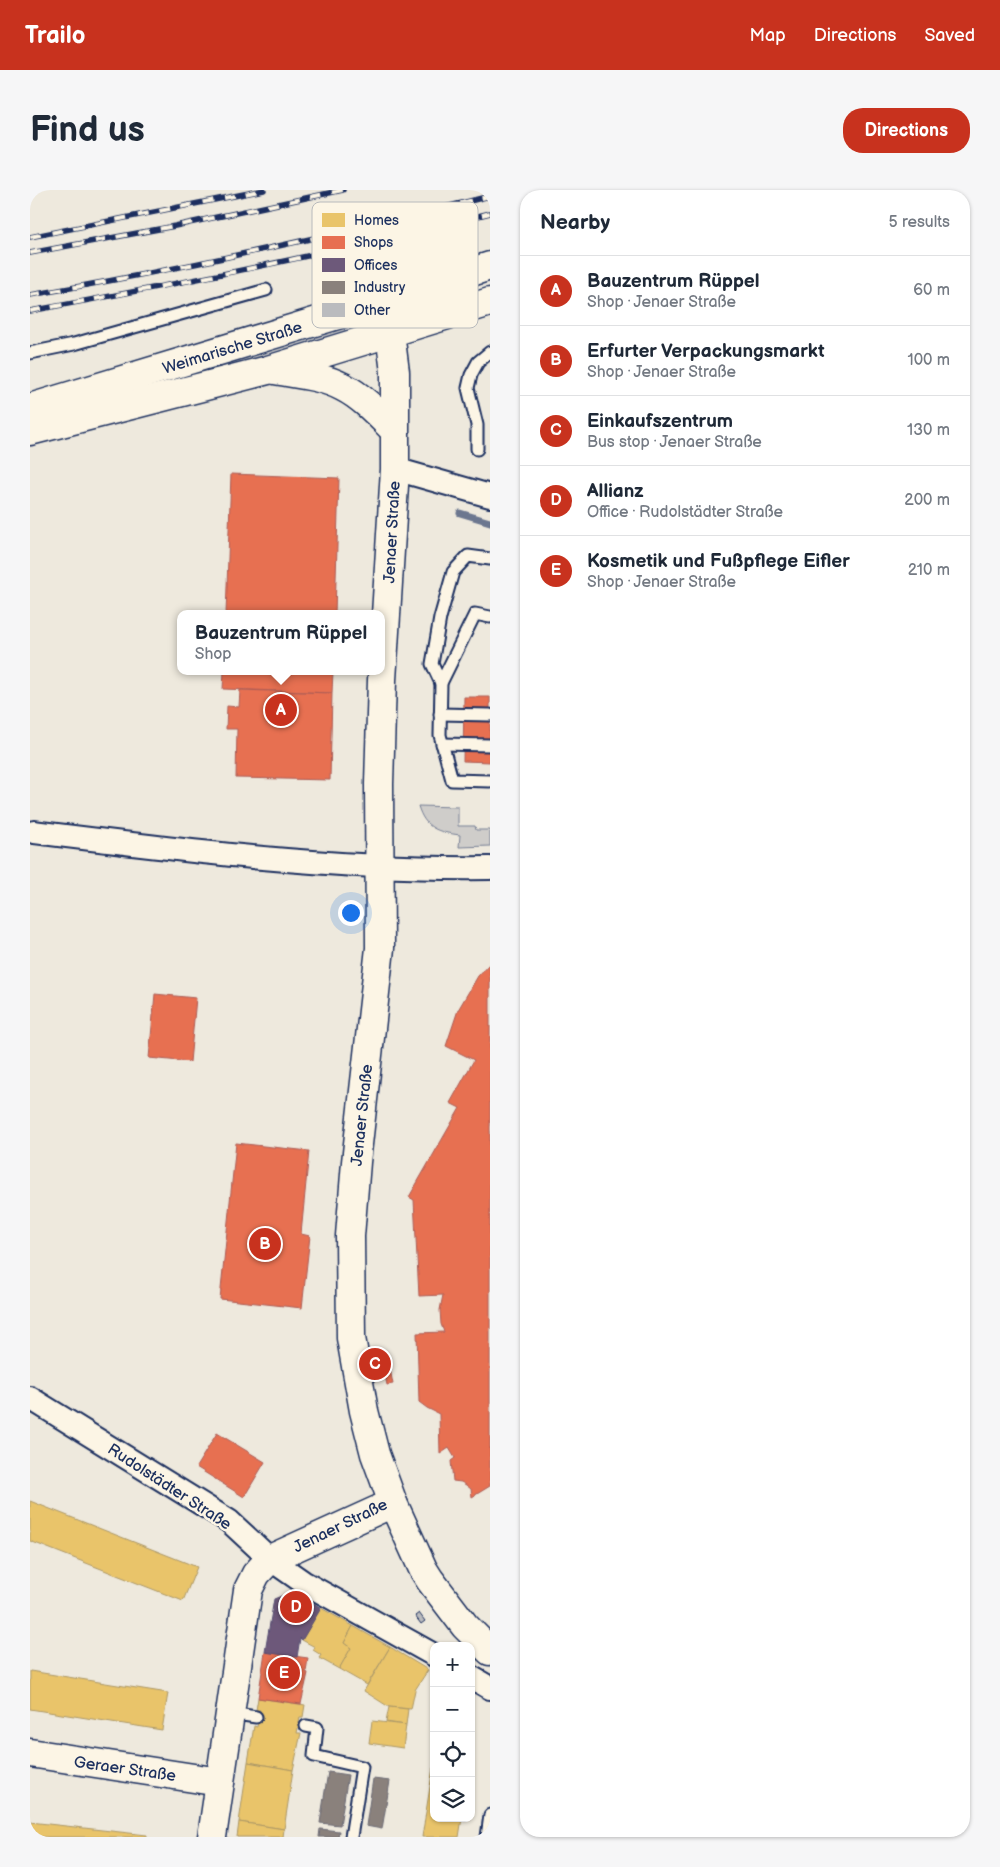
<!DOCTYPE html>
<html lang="en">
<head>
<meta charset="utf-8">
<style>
	:root { --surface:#fff; --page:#f6f6f7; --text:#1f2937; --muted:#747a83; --line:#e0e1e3; --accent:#c8321e }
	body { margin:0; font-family:"Balsamiq Sans",sans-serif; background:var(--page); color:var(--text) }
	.controls { position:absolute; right:15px; bottom:15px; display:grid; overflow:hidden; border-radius:10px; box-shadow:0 1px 4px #0004 }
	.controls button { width:45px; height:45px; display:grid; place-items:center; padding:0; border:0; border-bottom:1px solid var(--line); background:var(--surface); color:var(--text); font:25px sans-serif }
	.you { position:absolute; left:320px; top:722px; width:18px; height:18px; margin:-12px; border:4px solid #fff; border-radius:50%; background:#1a73e8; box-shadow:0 0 0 8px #1a73e833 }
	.badge { display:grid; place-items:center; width:32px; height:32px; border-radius:50%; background:var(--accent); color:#fff; font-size:16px; font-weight:700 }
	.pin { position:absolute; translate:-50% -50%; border:2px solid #fff; box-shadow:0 1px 5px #0006 }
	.popup { position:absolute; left:147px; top:420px; width:208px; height:65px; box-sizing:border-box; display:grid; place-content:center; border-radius:10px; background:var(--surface); filter:drop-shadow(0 1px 4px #0005); font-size:16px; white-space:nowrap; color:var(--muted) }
	.popup b { font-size:19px; color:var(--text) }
	.popup::after { content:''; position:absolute; left:50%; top:100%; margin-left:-10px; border:10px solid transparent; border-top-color:var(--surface) }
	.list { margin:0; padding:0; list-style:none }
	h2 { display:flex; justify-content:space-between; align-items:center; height:65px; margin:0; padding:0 20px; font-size:21px }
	h2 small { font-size:16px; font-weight:400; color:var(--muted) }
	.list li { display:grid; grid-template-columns:32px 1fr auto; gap:15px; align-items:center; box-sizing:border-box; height:70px; padding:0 20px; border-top:1px solid var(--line) }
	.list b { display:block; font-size:19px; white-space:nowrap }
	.list p { margin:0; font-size:16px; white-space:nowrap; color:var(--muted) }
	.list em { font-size:16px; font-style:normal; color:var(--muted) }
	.icon { flex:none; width:28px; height:28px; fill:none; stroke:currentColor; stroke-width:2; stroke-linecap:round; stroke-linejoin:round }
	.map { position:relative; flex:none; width:460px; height:1647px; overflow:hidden; border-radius:20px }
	header { display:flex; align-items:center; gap:30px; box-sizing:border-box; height:70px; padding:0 25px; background:var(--accent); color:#fff }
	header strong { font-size:24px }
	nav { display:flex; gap:28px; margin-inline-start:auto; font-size:18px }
	.intro { display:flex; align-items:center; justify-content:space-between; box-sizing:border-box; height:120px; padding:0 30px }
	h1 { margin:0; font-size:35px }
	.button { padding:12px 22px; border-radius:20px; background:var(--accent); color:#fff; font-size:18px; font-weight:700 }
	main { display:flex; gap:30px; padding:0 30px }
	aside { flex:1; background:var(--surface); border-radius:20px; box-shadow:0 1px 4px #0004 }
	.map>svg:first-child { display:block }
</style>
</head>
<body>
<header>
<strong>Trailo</strong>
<nav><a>Map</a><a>Directions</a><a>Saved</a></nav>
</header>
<div class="intro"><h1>Find us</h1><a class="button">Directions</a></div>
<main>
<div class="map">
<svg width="460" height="1647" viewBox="0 0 460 1647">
	<rect width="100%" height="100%" fill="#eee9dd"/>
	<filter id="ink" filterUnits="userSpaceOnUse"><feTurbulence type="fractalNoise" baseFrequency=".02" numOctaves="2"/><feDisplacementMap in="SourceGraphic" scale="10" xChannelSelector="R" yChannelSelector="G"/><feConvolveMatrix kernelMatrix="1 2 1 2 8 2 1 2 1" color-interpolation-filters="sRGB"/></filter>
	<g filter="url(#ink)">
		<g fill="#cfcdca" stroke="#757e94">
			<path d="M313,136L316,143L246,166L155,188V185Z"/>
			<path d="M388,616L428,617V636H445L446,640H460V656L429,657L430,645C408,642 395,639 388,616Z"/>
		</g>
		<g fill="#e9c46a" stroke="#ab9766">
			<path d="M0,1311L167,1377L153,1411L0,1351Z"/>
			<path d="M291,1418L323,1436L314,1453L321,1458L309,1479L289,1468L291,1465L283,1460L285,1457L272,1450Z"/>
			<path d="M323,1436L360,1457L337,1495L309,1479L321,1458L314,1453Z"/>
			<path d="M360,1457L398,1480L385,1500L381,1519L359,1517L334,1501Z"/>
			<path d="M0,1481L138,1503L132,1540L0,1519Z"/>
			<path d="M228,1508L275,1515L273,1527H270L267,1543H271L263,1580L218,1572L224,1536L227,1537L230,1520H226Z"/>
			<path d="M359,1517L378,1519L376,1535L356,1532Z"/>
			<path d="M342,1531L376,1535L373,1558L339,1553Z"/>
			<path d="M218,1572L263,1580L254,1639L209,1632Z"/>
			<path d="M403,1578L404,1628H432L429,1647H392Z"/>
			<path d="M0,1632L117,1645V1647H0Z"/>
			<path d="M209,1632L254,1639L253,1647H207Z"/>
		</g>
		<g fill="#e76f51" stroke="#aa5c55">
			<path d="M201,284L309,288L305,424H196Z"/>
			<path d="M194,481H303L302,503L193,499Z"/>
			<path d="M210,500L302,503L300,590L206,588L207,539H196L197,516L209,517Z"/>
			<path d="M434,507H460V572L433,571Z"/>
			<path d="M460,773V1296L442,1307L441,1299L436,1295L431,1292L423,1291L421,1271L425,1268L419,1258L410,1264L409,1224L397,1218L389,1212L387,1143L414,1142L411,1134L410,1120L413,1105L389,1106L384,1010L379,1007L430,918L420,913L444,870L416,856L428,820L448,786Z"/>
			<path d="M125,804L166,808L160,872L119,868Z"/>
			<path d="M206,953L279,961L271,1044L280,1046L272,1118L190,1109Z"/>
			<path d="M360,1179L363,1194L357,1195L354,1181Z"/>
			<path d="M187,1243L235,1272L214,1307L166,1277Z"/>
			<path d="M235,1462L278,1468L276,1482L278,1483L271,1514L228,1508Z"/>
		</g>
		<path fill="#6d597a" stroke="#544c72" d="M264,1401L291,1418L272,1450L270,1448L267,1467L235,1462L244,1409Z"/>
		<g fill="#8a817c" stroke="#696873">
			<path d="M298,1582L318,1585L310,1635L290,1633Z"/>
			<path d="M343,1589L360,1591L352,1639L336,1636Z"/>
			<path d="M290,1639L309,1641L308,1647H289Z"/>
		</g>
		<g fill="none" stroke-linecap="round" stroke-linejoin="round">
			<path stroke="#6c778f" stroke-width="7" d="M430,323L460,332"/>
		</g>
		<path fill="#babbbe" stroke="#1b2f5e" d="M389,1423L395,1431L391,1434L385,1426Z"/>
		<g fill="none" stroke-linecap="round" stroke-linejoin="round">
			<defs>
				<g id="service">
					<path d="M0,163L44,154L236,100"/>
					<path d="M447,259V235L438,198L441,185L448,172L460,162"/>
					<path d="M460,427L445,424L411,493L410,545L422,590L460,591"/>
					<path d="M411,493L402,474L410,428L423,382L438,366L460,369"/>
					<path d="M410,524L460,525"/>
					<path d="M412,554L460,555"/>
					<path d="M200,1523L226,1527"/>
					<path d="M276,1536L287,1538L284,1566L332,1577L321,1647"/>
					<path d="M457,1647L460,1625"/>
				</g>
				<g id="minor">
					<path d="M365,279L460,306"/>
					<path d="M4,642C156,661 307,680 460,678"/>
					<path d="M0,1208L199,1331L240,1369L273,1392L404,1465"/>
					<path d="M441,1487L460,1498"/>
				</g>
				<g id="tertiary">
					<path d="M0,1563L190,1592"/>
					<path d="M182,1647L218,1400L226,1384L240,1369L363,1313"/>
				</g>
				<g id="secondary">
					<path d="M351,111L360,143L365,182V279L352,490L349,594L350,758L326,972L320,1046L321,1148L334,1221L345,1264L363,1313L393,1379L400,1390L435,1436L460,1461"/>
					<path d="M245,180C268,184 292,186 313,197C333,207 349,225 364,240"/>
					<path d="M0,218L314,123L460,76"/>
					<path d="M0,241L238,180L460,112"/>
				</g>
			</defs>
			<use href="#service" stroke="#1b2f5e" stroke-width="15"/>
			<use href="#minor" stroke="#1b2f5e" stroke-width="26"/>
			<use href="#tertiary" stroke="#1b2f5e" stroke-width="31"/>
			<use href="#secondary" stroke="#1b2f5e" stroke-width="31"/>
			<use href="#service" stroke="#fcf5e5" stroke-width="11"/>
			<use href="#minor" stroke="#fcf5e5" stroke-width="22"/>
			<use href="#tertiary" stroke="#fcf5e5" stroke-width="28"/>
			<use href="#secondary" stroke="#fcf5e5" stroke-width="28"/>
			<defs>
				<g id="rail">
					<path d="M0,47L234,0"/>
					<path d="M0,63L145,36L313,0"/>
					<path d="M0,105C154,79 308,44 460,6"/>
					<path d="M0,121C154,93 308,62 460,23"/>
				</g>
			</defs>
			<use href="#rail" stroke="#1b2f5e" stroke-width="5.5"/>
			<use href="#rail" stroke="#fcf5e5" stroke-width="4" stroke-dasharray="11" stroke-linecap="butt"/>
		</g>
	</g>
	<g text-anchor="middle" stroke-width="5" stroke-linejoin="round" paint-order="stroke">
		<g font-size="16" fill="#1b2f5e" stroke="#fcf5e5">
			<text transform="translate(202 157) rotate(-17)" y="6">Weimarische Straße</text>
			<text transform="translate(361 342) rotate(-87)" y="6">Jenaer Straße</text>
			<text transform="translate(331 925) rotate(-84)" y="6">Jenaer Straße</text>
			<text transform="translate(140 1296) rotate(33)" y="6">Rudolstädter Straße</text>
			<text transform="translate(310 1335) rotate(-26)" y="6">Jenaer Straße</text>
			<text transform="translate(95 1578) rotate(8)" y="6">Geraer Straße</text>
		</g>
	</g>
	<rect x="282" y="12" width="166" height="126" rx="8" fill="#fcf5e5" stroke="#b8babc" stroke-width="1"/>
	<rect x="292" y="23" width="23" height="14" fill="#e9c46a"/>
	<rect x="292" y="46" width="23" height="13" fill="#e76f51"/>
	<rect x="292" y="68" width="23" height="14" fill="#6d597a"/>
	<rect x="292" y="91" width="23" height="13" fill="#8a817c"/>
	<rect x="292" y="113" width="23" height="14" fill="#babbbe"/>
	<g font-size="14" fill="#1b2f5e">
		<text x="324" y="35">Homes</text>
		<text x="324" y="57">Shops</text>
		<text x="324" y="80">Offices</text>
		<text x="324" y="102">Industry</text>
		<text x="324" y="125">Other</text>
	</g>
</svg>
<div class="controls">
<button>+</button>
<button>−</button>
<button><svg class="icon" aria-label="locate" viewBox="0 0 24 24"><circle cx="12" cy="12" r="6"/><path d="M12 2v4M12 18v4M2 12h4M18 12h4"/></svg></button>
<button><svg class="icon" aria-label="layers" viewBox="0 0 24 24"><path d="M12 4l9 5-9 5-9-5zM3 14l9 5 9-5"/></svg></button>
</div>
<div class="you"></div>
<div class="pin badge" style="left:251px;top:520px">A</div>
<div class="popup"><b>Bauzentrum Rüppel</b>Shop</div>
<div class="pin badge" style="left:235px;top:1054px">B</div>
<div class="pin badge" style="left:345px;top:1174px">C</div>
<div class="pin badge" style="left:266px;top:1417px">D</div>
<div class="pin badge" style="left:254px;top:1483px">E</div>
</div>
<aside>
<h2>Nearby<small>5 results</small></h2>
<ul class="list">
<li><span class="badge">A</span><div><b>Bauzentrum Rüppel</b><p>Shop · Jenaer Straße</p></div><em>60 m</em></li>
<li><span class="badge">B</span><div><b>Erfurter Verpackungsmarkt</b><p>Shop · Jenaer Straße</p></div><em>100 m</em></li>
<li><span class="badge">C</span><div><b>Einkaufszentrum</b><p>Bus stop · Jenaer Straße</p></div><em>130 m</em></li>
<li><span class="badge">D</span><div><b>Allianz</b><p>Office · Rudolstädter Straße</p></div><em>200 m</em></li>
<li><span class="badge">E</span><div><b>Kosmetik und Fußpflege Eifler</b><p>Shop · Jenaer Straße</p></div><em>210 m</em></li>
</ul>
</aside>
</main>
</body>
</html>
